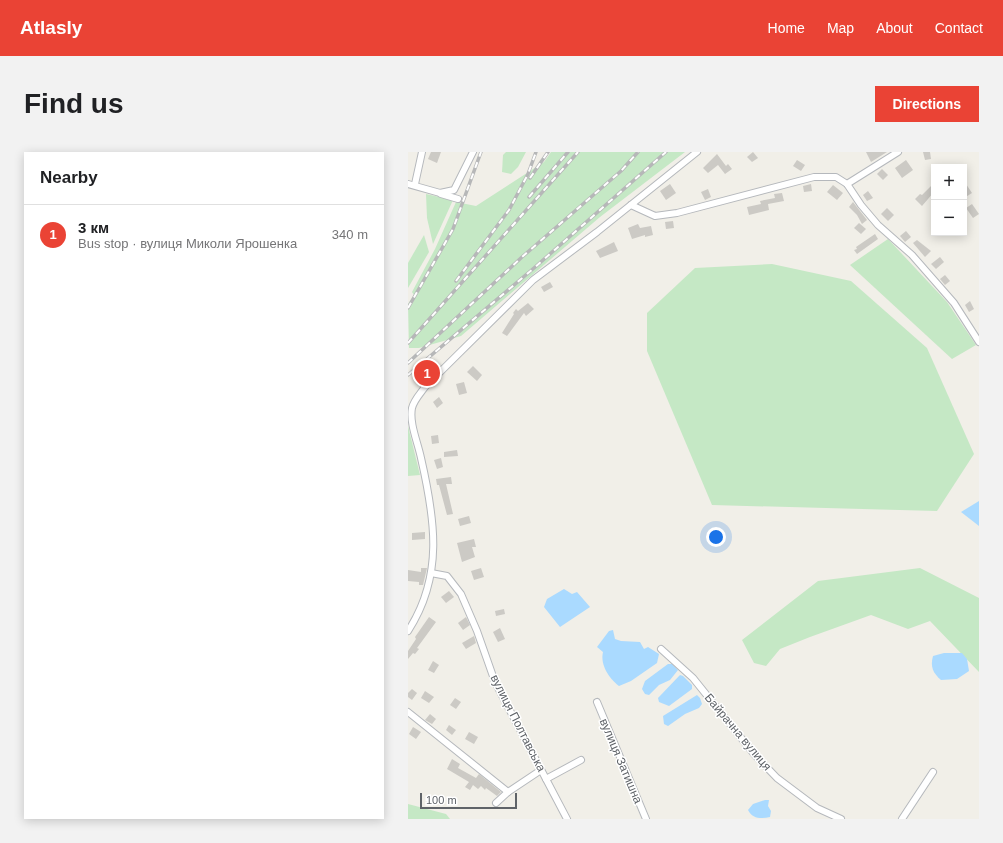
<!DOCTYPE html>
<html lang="en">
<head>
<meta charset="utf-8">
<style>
	:root { --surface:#fff; --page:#f2f2f2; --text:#202124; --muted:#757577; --line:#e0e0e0; --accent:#ea4335 }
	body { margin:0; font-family:Helvetica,sans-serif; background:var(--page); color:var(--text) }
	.controls { position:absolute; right:12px; top:12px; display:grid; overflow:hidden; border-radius:0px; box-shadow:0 2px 10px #0003 }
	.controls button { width:36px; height:36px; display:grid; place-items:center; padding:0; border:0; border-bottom:1px solid var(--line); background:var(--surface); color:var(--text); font:20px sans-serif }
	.scale { position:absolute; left:12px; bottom:10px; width:97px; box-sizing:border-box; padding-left:4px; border:2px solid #5f6368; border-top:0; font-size:11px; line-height:14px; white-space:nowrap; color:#5f6368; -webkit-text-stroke:3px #fff; paint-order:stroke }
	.you { position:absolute; left:308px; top:385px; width:14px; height:14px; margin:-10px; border:3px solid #fff; border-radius:50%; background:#1a73e8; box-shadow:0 0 0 6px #1a73e833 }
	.badge { display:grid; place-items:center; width:26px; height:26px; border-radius:50%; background:var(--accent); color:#fff; font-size:13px; font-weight:700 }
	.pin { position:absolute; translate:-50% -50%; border:2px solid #fff; box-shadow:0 1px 4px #0006 }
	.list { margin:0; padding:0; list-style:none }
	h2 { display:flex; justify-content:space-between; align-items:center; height:52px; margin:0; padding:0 16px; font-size:17px }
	h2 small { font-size:13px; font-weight:400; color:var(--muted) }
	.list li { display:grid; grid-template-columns:26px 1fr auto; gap:12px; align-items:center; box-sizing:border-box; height:60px; padding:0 16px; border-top:1px solid var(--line) }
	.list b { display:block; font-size:15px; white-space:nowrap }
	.list p { margin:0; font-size:13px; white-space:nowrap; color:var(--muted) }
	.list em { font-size:13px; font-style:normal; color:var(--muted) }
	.map { position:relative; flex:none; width:571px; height:667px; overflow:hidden; border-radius:0px }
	header { display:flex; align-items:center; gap:24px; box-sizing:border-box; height:56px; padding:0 20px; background:var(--accent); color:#fff }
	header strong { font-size:19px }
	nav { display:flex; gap:22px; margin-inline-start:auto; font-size:14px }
	.intro { display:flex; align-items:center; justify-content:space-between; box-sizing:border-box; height:96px; padding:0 24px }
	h1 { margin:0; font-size:28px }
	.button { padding:10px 18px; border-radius:0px; background:var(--accent); color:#fff; font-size:14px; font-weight:700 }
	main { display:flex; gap:24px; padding:0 24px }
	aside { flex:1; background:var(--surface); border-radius:0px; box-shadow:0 2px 10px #0003 }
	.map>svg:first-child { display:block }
</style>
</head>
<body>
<header>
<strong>Atlasly</strong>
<nav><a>Home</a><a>Map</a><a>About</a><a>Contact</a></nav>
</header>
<div class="intro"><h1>Find us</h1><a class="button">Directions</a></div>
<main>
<aside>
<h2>Nearby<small></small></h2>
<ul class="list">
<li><span class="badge">1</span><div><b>3 км</b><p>Bus stop · вулиця Миколи Ярошенка</p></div><em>340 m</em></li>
</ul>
</aside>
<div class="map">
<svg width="571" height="667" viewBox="0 0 571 667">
	<rect width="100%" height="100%" fill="#f1efe8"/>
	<g fill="#c5e8c5">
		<path d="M98,0H118L110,15L103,22L94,20L95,3Z"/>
		<path d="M143,0H277L192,65L53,184L11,196H1L0,152L6,143L4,140L27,97L48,50L68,54L136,10Z"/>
		<path d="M18,42L45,48L25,92L19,66Z"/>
		<path d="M16,83L21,100L0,136V111Z"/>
		<path d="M480,87L539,150L568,193L544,207L442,113Z"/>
		<path d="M364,112L443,129L519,196L566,302L529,359L304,353L239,199V161L287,116Z"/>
		<path d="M0,274L12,323L0,324Z"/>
		<path d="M512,416L571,446V520L522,469L500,477L463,463L402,485L372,497L358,514L346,511L334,488L410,429Z"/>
		<path d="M0,652L38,662L42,667H0Z"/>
	</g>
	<g fill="#aadaff">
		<path d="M571,349V374L553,360Z"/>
		<path d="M156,437L164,442L169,440L182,455L152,475L136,455L139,447Z"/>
		<path d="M205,478L207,487L213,489L232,490L236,497L240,495L251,502L249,511L223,529L211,534C201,526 192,513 195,500L189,495L201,479Z"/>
		<path d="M536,501H554L559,507L561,519L549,527L533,528C525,521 522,515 525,504Z"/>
		<path d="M260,512H264L270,518L262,528L251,533L241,543L237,542L234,537L237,529Z"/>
		<path d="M272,523L275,524L284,533V537L261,554L251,550L250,546Z"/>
		<path d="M289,543L292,546L294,552L291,556L277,562L260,574L256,572L255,564Z"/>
		<path d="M357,648H361L360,654L363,659L362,665C354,667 344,667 340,658L345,652Z"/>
	</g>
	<g fill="#cccac5">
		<path d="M23,0H33L29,11L20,7Z"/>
		<path d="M345,0L350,6L344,10L339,5Z"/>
		<path d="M458,0H479L463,10Z"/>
		<path d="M515,0H522L523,7L517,8Z"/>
		<path d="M309,2L318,14L320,12L324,17L317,22L310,13L300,21L295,16Z"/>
		<path d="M389,8L397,13L393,19L385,14Z"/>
		<path d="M498,8L505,18L494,26L487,16Z"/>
		<path d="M474,17L480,23L475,28L469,22Z"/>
		<path d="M556,29L564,41L556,46Z"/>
		<path d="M526,31V40L514,54L507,47L512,42L514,43Z"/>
		<path d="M262,32L268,41L258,48L252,39Z"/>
		<path d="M403,32L404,39L396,40L395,34Z"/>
		<path d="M425,33L435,41L429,48L419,40Z"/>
		<path d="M300,37L303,45L297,48L293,40Z"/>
		<path d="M460,39L465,46L459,49L455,43Z"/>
		<path d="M374,41L376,49L360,52L361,58L341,63L339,55L353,52L352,49L367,46L366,42Z"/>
		<path d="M445,50L459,68L454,72L449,63L441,55Z"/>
		<path d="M564,52L571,62L565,66L558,56Z"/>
		<path d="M479,56L486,63L480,69L473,62Z"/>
		<path d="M265,69L266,76L258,77L257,70Z"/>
		<path d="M451,71L458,77L453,82L446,76Z"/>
		<path d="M230,72L232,76L243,74L245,83L237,85V83L224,87L220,76Z"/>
		<path d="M498,79L503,85L497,90L492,84Z"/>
		<path d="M467,82L470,87L449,102L446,98L449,97L448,95Z"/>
		<path d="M509,88L523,99L517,105L505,91Z"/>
		<path d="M206,90L210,99L192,106L188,99Z"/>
		<path d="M532,105L536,110L528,117L523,112Z"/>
		<path d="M537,123L542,129L537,133L532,127Z"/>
		<path d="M142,130L145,135L136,140L133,135Z"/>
		<path d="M562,149L566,157L561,160L557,153Z"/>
		<path d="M120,151L126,157L118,164L116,161L99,184L94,181L106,162L105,161L108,157L110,159Z"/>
		<path d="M65,214L74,223L69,229L59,220Z"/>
		<path d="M56,230L59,241L51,243L48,232Z"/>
		<path d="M31,245L35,251L29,256L25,250Z"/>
		<path d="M30,283L31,291L24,292L23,284Z"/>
		<path d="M49,298L50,304L36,305V300Z"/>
		<path d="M33,306L35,315L29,317L26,308Z"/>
		<path d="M43,325L44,332H38L45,362L39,363L31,333H29L28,327Z"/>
		<path d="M61,364L63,371L52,374L50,367Z"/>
		<path d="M17,380V387L4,388V381Z"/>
		<path d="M66,387L68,395H64L67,405L54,410L49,391Z"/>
		<path d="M13,416H19L15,433H11V430L0,429V418L13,420Z"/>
		<path d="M73,416L76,425L66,428L63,419Z"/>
		<path d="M41,439L46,445L38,451L33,445Z"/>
		<path d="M96,457L97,462L88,464L87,459Z"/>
		<path d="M21,465L28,470L9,496L11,497L7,502L5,501L0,507V499L8,487L7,485Z"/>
		<path d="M58,465L62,473L55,478L50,471Z"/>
		<path d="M92,476L97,487L90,490L85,480Z"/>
		<path d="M66,484L68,491L58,497L54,491Z"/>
		<path d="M25,509L31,513L26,521L20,518Z"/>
		<path d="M4,537L9,541L4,548L0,545V541Z"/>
		<path d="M17,539L26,545L21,551L13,546Z"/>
		<path d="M47,546L53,550L48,557L42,553Z"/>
		<path d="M22,562L28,567L24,572L17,568Z"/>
		<path d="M41,573L48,578L44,583L38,578Z"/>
		<path d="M5,575L13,580L8,587L1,582Z"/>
		<path d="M61,580L70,585L66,592L57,587Z"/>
		<path d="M44,607L52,612L50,616L68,626L71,622L93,640L89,644L78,636L77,638L73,634L70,637L65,633L62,638L57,635L61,630L39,617Z"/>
	</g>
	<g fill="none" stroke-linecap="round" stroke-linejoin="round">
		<defs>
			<g id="minor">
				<path d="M0,32L32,41L46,38L65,0"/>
				<path d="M7,32L14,0"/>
				<path d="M439,32L490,0"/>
				<path d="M33,42L50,47"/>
				<path d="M223,53L247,64L269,61L406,25H428L439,32L453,53L470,73L504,103L546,151L571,190"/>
				<path d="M23,421L39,424L53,442L69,479L87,530L159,667"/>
				<path d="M0,479C36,424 27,367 13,306C10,291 1,271 4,256C6,248 12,242 17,235L125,128L189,80L289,0"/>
				<path d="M253,497L285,526L346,602L369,626L409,656L433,667"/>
				<path d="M189,550L238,667"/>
				<path d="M0,560L100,640L133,618"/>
				<path d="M138,627L173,608"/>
				<path d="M88,651L100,640"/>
				<path d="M494,667L525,620"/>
			</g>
		</defs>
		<use href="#minor" stroke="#b5b8bc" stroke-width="8"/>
		<use href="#minor" stroke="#fff" stroke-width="6"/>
		<defs>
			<g id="rail">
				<path d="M122,26L140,0"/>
				<path d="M121,45L160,0"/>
				<path d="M48,129L101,58L120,22L128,0"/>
				<path d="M0,156L45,77L73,0"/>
				<path d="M0,191L170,0"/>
				<path d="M0,211L114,105L213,19L230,0"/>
				<path d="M0,223L126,116L258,0"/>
			</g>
		</defs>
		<use href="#rail" stroke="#b6b7b8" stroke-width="3.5"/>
		<use href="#rail" stroke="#fff" stroke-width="2" stroke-dasharray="6" stroke-linecap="butt"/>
	</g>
	<g text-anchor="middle" stroke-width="3" stroke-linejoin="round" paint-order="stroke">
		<g font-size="12" fill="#5f6368" stroke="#fff">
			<text transform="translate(110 571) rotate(63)" y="4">вулиця Полтавська</text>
			<text transform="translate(330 580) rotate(50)" y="4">Байрачна вулиця</text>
			<text transform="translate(213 609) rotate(67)" y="4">вулиця Затишна</text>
		</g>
	</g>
</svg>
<div class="controls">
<button>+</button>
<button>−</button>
</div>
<div class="scale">100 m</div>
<div class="you"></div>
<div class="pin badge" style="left:19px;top:221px">1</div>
</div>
</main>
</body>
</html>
